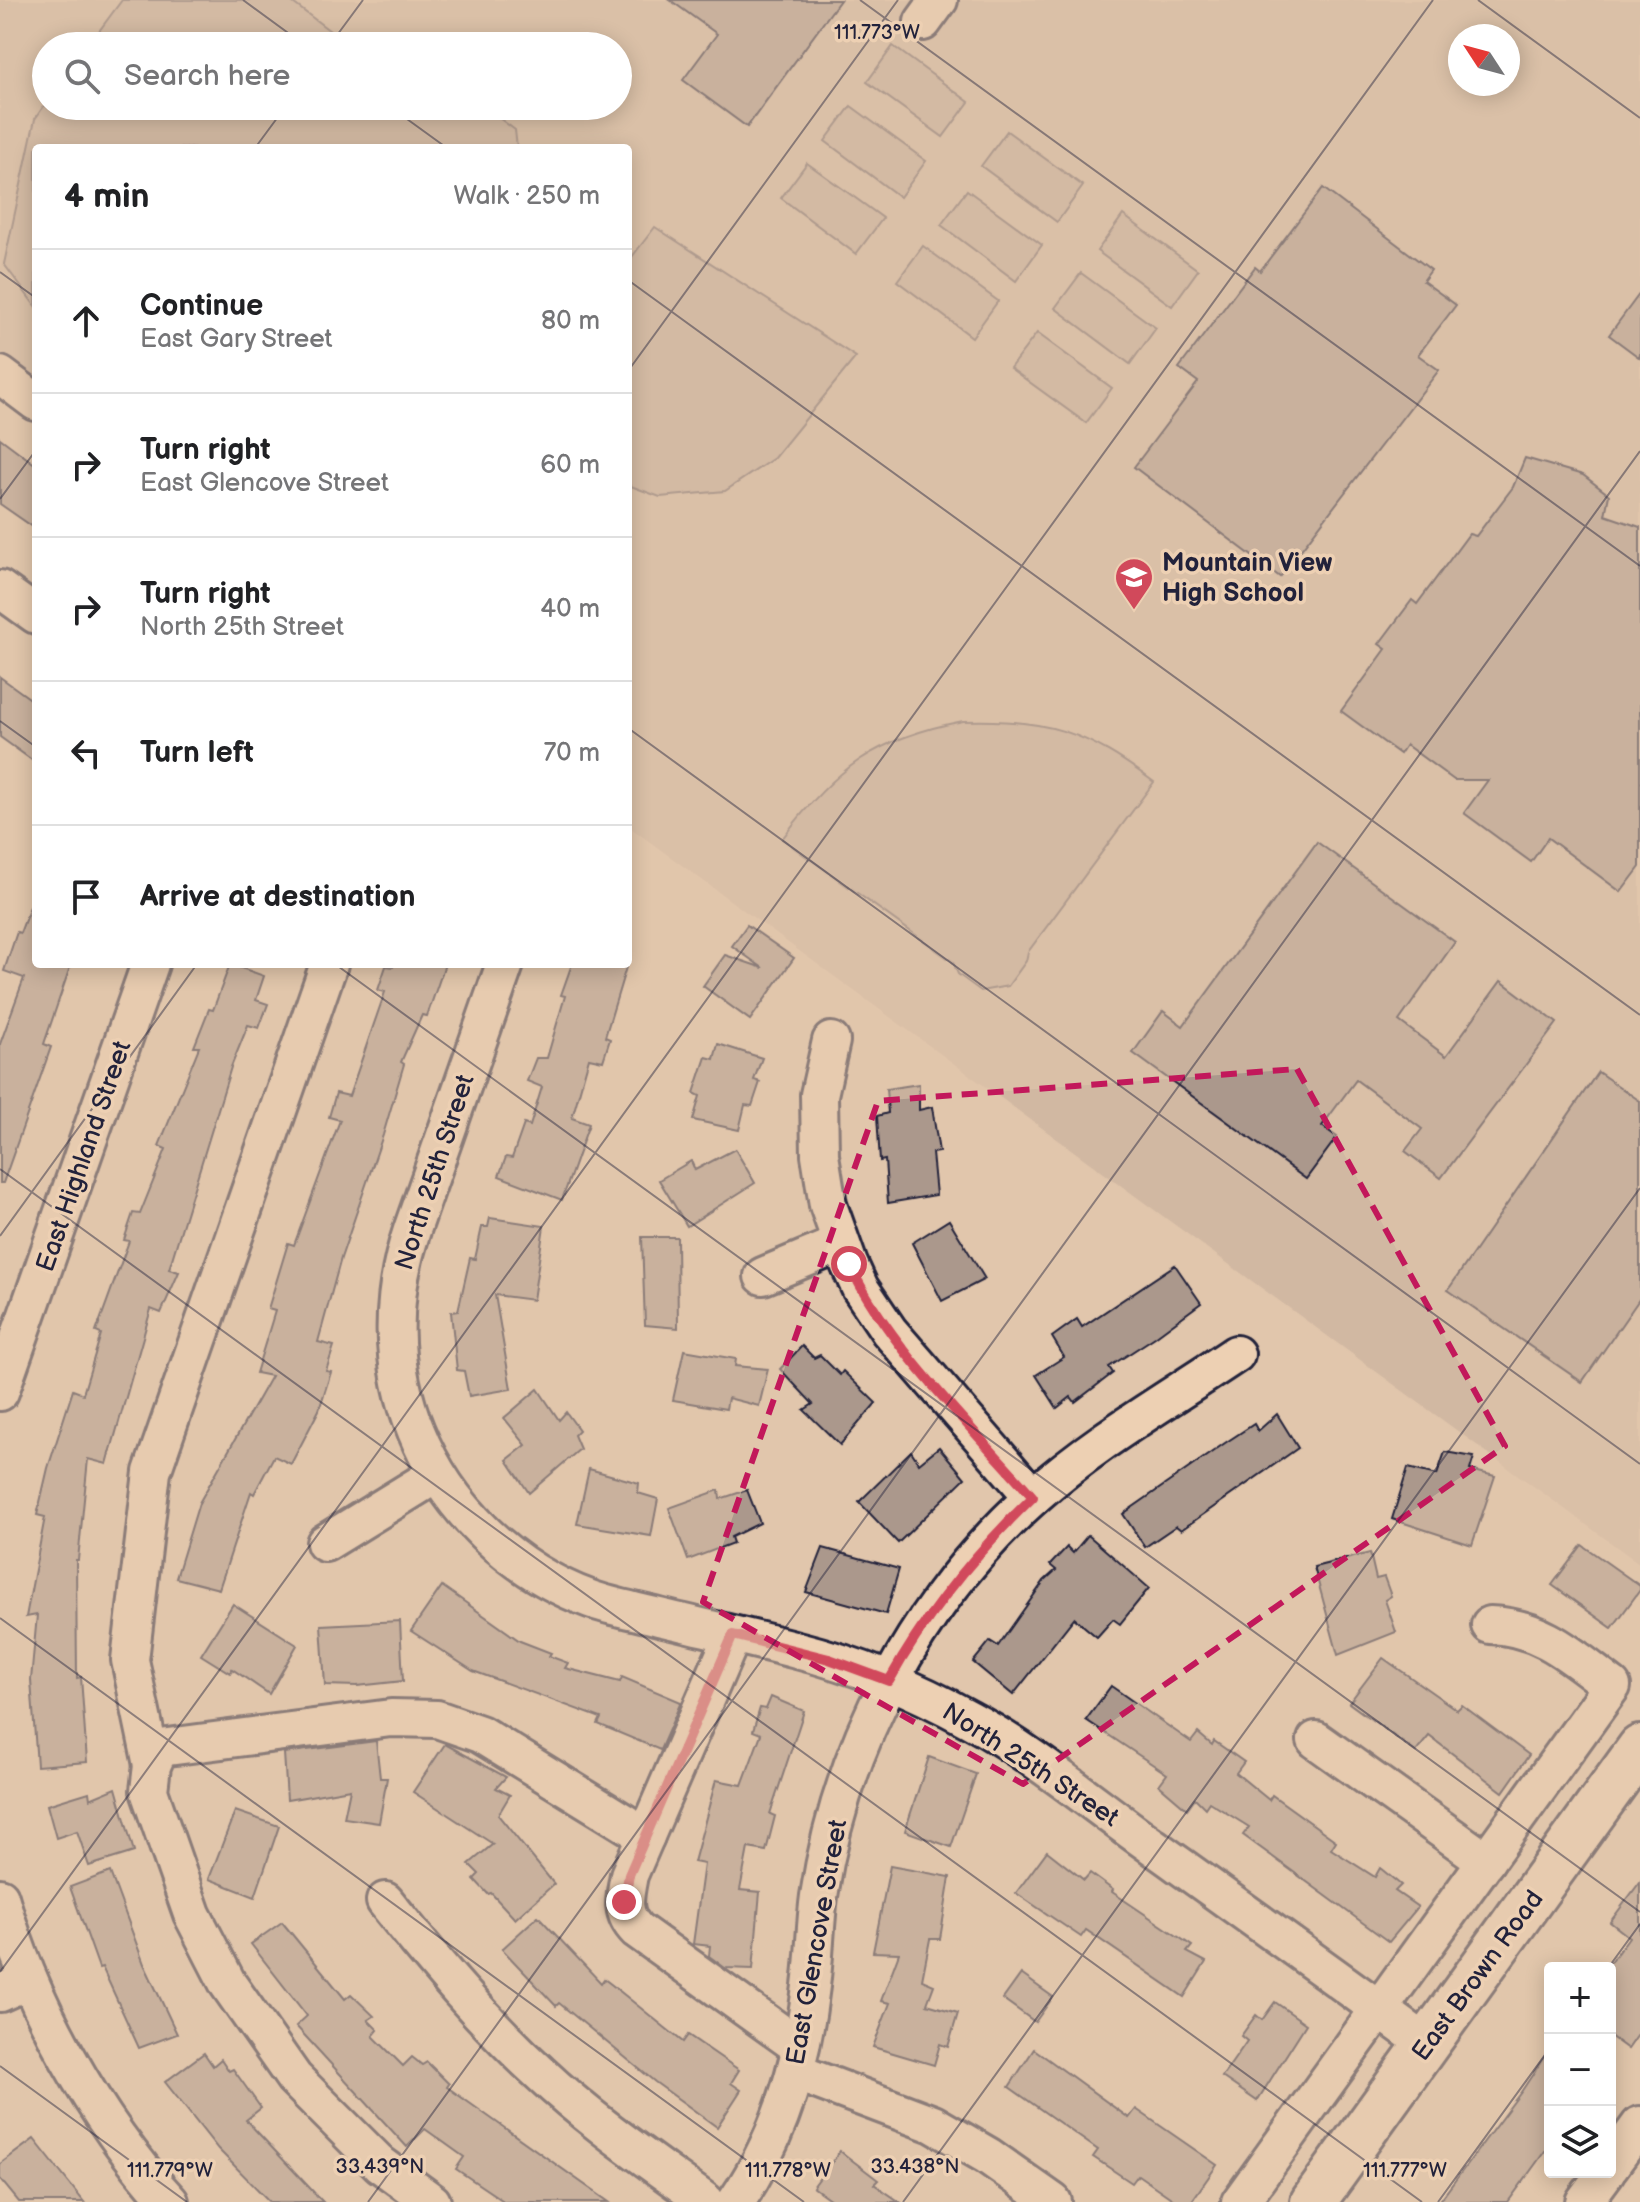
<!DOCTYPE html>
<html lang="en">
<head>
<meta charset="utf-8">
<style>
	:root { --surface:#fff; --page:#f2f2f2; --text:#202124; --muted:#757577; --line:#e0e0e0 }
	body { margin:0; font-family:"Balsamiq Sans",sans-serif; background:var(--page); color:var(--text) }
	.controls { position:absolute; right:24px; bottom:24px; display:grid; overflow:hidden; border-radius:8px; box-shadow:0 4px 20px #0003 }
	.controls button { width:72px; height:72px; display:grid; place-items:center; padding:0; border:0; border-bottom:2px solid var(--line); background:var(--surface); color:var(--text); font:40px sans-serif }
	.compass { position:absolute; left:1448px; top:24px; width:72px; height:72px; border-radius:50%; background:var(--surface); box-shadow:0 4px 20px #0003; rotate:306deg }
	.stop { position:absolute; width:24px; height:24px; margin:-18px; border:6px solid #d1495b; border-radius:50%; background:#fff }
	.stop.end { background:#d1495b; border-color:#fff; box-shadow:0 2px 8px #0008 }
	.list { margin:0; padding:0; list-style:none }
	h2 { display:flex; justify-content:space-between; align-items:center; height:104px; margin:0; padding:0 32px; font-size:34px }
	h2 small { font-size:26px; font-weight:400; color:var(--muted) }
	.list li { display:grid; grid-template-columns:52px 1fr auto; gap:24px; align-items:center; box-sizing:border-box; height:144px; padding:0 32px; border-top:2px solid var(--line) }
	.list b { display:block; font-size:30px; white-space:nowrap }
	.list p { margin:0; font-size:26px; white-space:nowrap; color:var(--muted) }
	.list em { font-size:26px; font-style:normal; color:var(--muted) }
	.icon { flex:none; width:44px; height:44px; fill:none; stroke:currentColor; stroke-width:2; stroke-linecap:round; stroke-linejoin:round }
	.map { position:relative; flex:none; width:1640px; height:2202px; overflow:hidden }
	.search { position:absolute; background:var(--surface); box-shadow:0 4px 20px #0003; left:32px; top:32px; width:600px; height:88px; display:flex; align-items:center; gap:20px; box-sizing:border-box; padding:0 28px; border-radius:44px; color:var(--muted); font-size:30px }
	.panel { position:absolute; background:var(--surface); box-shadow:0 4px 20px #0003; left:32px; top:144px; width:600px; height:824px; border-radius:8px }
	.map>svg:first-child { display:block }
</style>
</head>
<body>
<div class="map">
<svg width="1640" height="2202" viewBox="0 0 1640 2202">
	<rect width="100%" height="100%" fill="#e1c6ac"/>
	<filter id="ink" filterUnits="userSpaceOnUse"><feTurbulence type="fractalNoise" baseFrequency=".0125" numOctaves="2"/><feDisplacementMap in="SourceGraphic" scale="16" xChannelSelector="R" yChannelSelector="G"/><feConvolveMatrix kernelMatrix="1 2 1 2 8 2 1 2 1" color-interpolation-filters="sRGB"/></filter>
	<g filter="url(#ink)">
		<path fill="#d1b8a2" fill-rule="evenodd" d="M0,0H1640V1564L628,826V148H36V395L0,369ZM1460,36H1508V84H1460ZM46,46H618V106H46Z"/>
		<g fill="#c1aa99" stroke="#72666a" stroke-width="2">
			<path d="M122,0H289L350,46H88Z"/>
			<path d="M893,46L969,102L943,137L867,82Z"/>
			<path d="M46,103V106H483L515,130L517,148H36V307L4,264L35,119Z"/>
			<path d="M851,106L926,161L900,197L825,141Z"/>
			<path d="M1007,131L1083,186L1057,222L981,166Z"/>
			<path d="M807,163L883,218L856,254L781,198Z"/>
			<path d="M967,190L1042,245L1016,281L941,225Z"/>
			<path d="M1123,215L1198,270L1172,306L1097,251Z"/>
			<path d="M655,227L856,357L774,458L725,491L660,497L628,485V262Z"/>
			<path d="M923,246L998,301L972,337L897,281Z"/>
			<path d="M1081,273L1156,328L1130,364L1055,308Z"/>
			<path d="M1037,333L1112,388L1086,423L1010,368Z"/>
			<path d="M963,721C1048,718 1087,732 1154,782L1028,952L1026,961L1008,986L981,991L958,974L953,962L782,839C835,768 876,738 963,721Z"/>
		</g>
		<g fill="#ab988c" stroke="#22223b" stroke-width="2">
			<path d="M670,0H840L747,127L683,80L717,34Z"/>
			<path d="M1323,188L1431,270L1423,281L1456,305L1418,355L1439,370L1280,577L1134,467L1198,382L1179,368L1255,267L1260,271Z"/>
			<path d="M1640,293V358L1609,335Z"/>
			<path d="M0,438L36,465V529L0,504Z"/>
			<path d="M1525,458L1583,475L1609,495L1605,515L1640,527V867L1621,892L1548,838L1531,862L1464,813L1488,780H1454L1406,745L1400,754L1341,711L1386,649L1379,644L1412,600L1417,604L1469,534L1476,536L1513,487Z"/>
			<path d="M0,677L36,703V763L0,737Z"/>
			<path d="M1317,842L1455,942L1399,1021L1446,1056L1501,981L1557,1023L1441,1178L1405,1151L1422,1129L1356,1080L1322,1126L1337,1137L1306,1179L1133,1053L1163,1011L1183,1026Z"/>
			<path d="M34,896L36,964H71L44,1044L51,1047L3,1183H0V1044L24,978L4,971L17,932L20,933Z"/>
			<path d="M747,925L794,958L750,1020L703,986L725,955L763,968L732,946Z"/>
			<path d="M230,964L264,976L256,1000L268,1004L259,1028L248,1025L231,1067L169,1269L179,1272L161,1313L151,1309L107,1464L88,1459L78,1560H76L77,1678L81,1677L87,1762L37,1766L31,1680L37,1615L26,1617L45,1517L37,1515L48,1468L73,1390L83,1394L101,1334L96,1332L129,1241L124,1240L133,1213L140,1214L166,1149L159,1146L199,1047H194L209,1009L213,1010Z"/>
			<path d="M394,964H445L427,1016L422,1015L401,1062L404,1064L383,1135L341,1258L318,1342L334,1346L326,1371L331,1372L319,1410L291,1464L274,1456L254,1494L251,1492L219,1589L176,1578L199,1503L271,1376L256,1373L275,1311L268,1309L288,1243L294,1245L340,1120L329,1117L336,1093L349,1096L385,992L378,990L386,966L393,967Z"/>
			<path d="M572,964H627L605,1037L610,1039L603,1061L589,1058L572,1118L589,1124L562,1200L499,1176L506,1157L512,1158L524,1124L530,1126L542,1087L527,1081L536,1058H547L565,996L561,995Z"/>
			<path d="M718,1044L762,1058L754,1080L760,1082L752,1106L745,1105L739,1130L693,1120L700,1096L694,1093L706,1057L714,1059Z"/>
			<path d="M1598,1072L1640,1101V1298L1582,1382L1448,1290Z"/>
			<path d="M919,1084V1110L932,1107L939,1152L932,1153L936,1195L888,1203L885,1160L880,1161L877,1116L888,1113L886,1089Z"/>
			<path d="M735,1149L755,1183L687,1226L659,1180L691,1161L695,1170Z"/>
			<path d="M490,1218L544,1226L533,1300L495,1295L511,1389L469,1396L464,1371L457,1370L451,1312L458,1311L470,1258L475,1259L482,1227H488Z"/>
			<path d="M949,1220L985,1279L942,1301L912,1243Z"/>
			<path d="M642,1237H677L678,1328L645,1325Z"/>
			<path d="M1175,1265L1201,1303L1155,1337L1109,1367L1113,1373L1075,1402L1071,1397L1057,1408L1036,1375L1064,1357L1052,1337L1077,1319L1082,1327Z"/>
			<path d="M802,1346L814,1358L820,1355L840,1375L843,1371L876,1403L840,1445L804,1410L813,1404L780,1369Z"/>
			<path d="M684,1350L736,1359L735,1366L768,1369L759,1406L728,1398L726,1409L673,1400Z"/>
			<path d="M538,1389L559,1420L566,1412L579,1430L574,1435L580,1449L529,1493L507,1460L526,1445L504,1418Z"/>
			<path d="M1277,1414L1298,1448L1181,1530L1176,1526L1145,1547L1123,1514L1225,1443L1254,1424L1258,1431Z"/>
			<path d="M939,1447L965,1478L898,1543L859,1502L911,1451L919,1463Z"/>
			<path d="M1445,1452L1474,1457L1470,1470L1495,1476L1472,1545L1392,1519L1408,1468L1437,1475Z"/>
			<path d="M589,1469L639,1483L638,1493L658,1499L651,1536L577,1524Z"/>
			<path d="M719,1490L720,1499L747,1490L760,1523L731,1537L733,1543L688,1560L669,1508Z"/>
			<path d="M1088,1535L1149,1588L1120,1624L1113,1619L1097,1637L1074,1618L1013,1695L973,1662L990,1641L998,1646L1044,1581L1056,1570L1050,1565L1067,1547L1073,1553Z"/>
			<path d="M1582,1545L1640,1586V1590L1612,1628L1552,1585Z"/>
			<path d="M823,1548L899,1569L886,1614L806,1592Z"/>
			<path d="M1370,1553L1376,1579L1384,1577L1391,1596L1385,1600L1396,1632L1338,1655L1314,1567Z"/>
			<path d="M442,1586L520,1641L551,1653L549,1656L568,1663L565,1668L620,1682L622,1677L681,1702L660,1750L598,1724L601,1718L473,1671L411,1631Z"/>
			<path d="M233,1604L297,1645L269,1694L232,1669L230,1673L201,1655Z"/>
			<path d="M400,1621L403,1681L357,1686L325,1685L321,1625Z"/>
			<path d="M1383,1658L1457,1710L1462,1705L1529,1755L1503,1792L1429,1736L1416,1752L1349,1703Z"/>
			<path d="M1111,1686L1191,1742L1198,1733L1212,1745L1214,1741L1244,1762L1236,1773L1269,1800L1272,1795L1336,1841L1331,1849L1375,1877L1380,1868L1401,1885L1395,1891L1418,1907L1389,1942L1243,1835L1249,1827L1209,1802L1205,1808L1195,1798L1187,1809L1159,1785L1167,1774L1086,1720Z"/>
			<path d="M771,1697L804,1711L770,1814L775,1816L766,1851L748,1848L740,1890L760,1892L753,1969L725,1968L709,1956L710,1946L693,1944L704,1864L694,1862L716,1780L742,1785L761,1734L753,1731L760,1708L766,1709Z"/>
			<path d="M376,1741L380,1778H387L379,1823L344,1818L350,1789L287,1800L284,1753Z"/>
			<path d="M445,1744L506,1777L496,1788L510,1795L498,1815L554,1884L515,1919L491,1893L488,1894L474,1879L479,1874L469,1864L493,1844L413,1792Z"/>
			<path d="M929,1757L976,1774L951,1847L905,1831Z"/>
			<path d="M116,1788L134,1852L89,1866L77,1831L56,1838L47,1805L89,1792L90,1799Z"/>
			<path d="M235,1811L279,1826L255,1897L209,1879Z"/>
			<path d="M1047,1851L1084,1880L1090,1873L1113,1890L1112,1892L1192,1946L1187,1952L1206,1962L1184,1997L1086,1930L1081,1937L1016,1893Z"/>
			<path d="M890,1866L950,1877L940,1939H930L922,1980L934,1985L927,2004L958,2013L948,2047L940,2044L934,2065L873,2047L890,2003L881,2001L899,1953L873,1952Z"/>
			<path d="M110,1872L144,1964L177,2034L139,2048L102,1967L99,1968L70,1887Z"/>
			<path d="M1640,1882V2032L1628,2049L1610,2036V1963L1629,1937L1610,1922Z"/>
			<path d="M538,1916L601,1983L604,1979L612,1985L683,2042L688,2035L739,2070L731,2083L741,2090L717,2127L655,2082L559,2003L556,2006L502,1949Z"/>
			<path d="M282,1922L345,1999L351,1994L374,2016L368,2020L378,2030L373,2036L403,2066L412,2057L422,2065L427,2062L449,2084L447,2087L609,2202H505L456,2169L464,2157L425,2129L407,2147L296,2026L307,2016L251,1944Z"/>
			<path d="M1021,1974L1053,1997L1035,2022L1003,1999Z"/>
			<path d="M1275,2002L1306,2024L1257,2101L1222,2077L1247,2041L1241,2036L1256,2015L1262,2020Z"/>
			<path d="M1550,2048V2144L1508,2202H1439L1521,2092Z"/>
			<path d="M1034,2049L1129,2118L1136,2109L1217,2165L1191,2202H1177L1138,2175L1132,2183L1093,2157L1098,2150L1009,2087Z"/>
			<path d="M204,2053L213,2066L221,2059L229,2071L233,2069L261,2108L246,2120L323,2202H270L218,2149L165,2082Z"/>
			<path d="M34,2139L84,2202H19L0,2179V2164Z"/>
			<path d="M840,2151L878,2180L874,2184L900,2202H834L813,2187Z"/>
		</g>
		<g fill="none" stroke-linecap="round" stroke-linejoin="round">
			<defs>
				<g id="minor">
					<path d="M923,22L939,0"/>
					<path d="M0,375L36,402"/>
					<path d="M0,589L36,615"/>
					<path d="M505,964L412,1230C390,1296 389,1366 416,1431C447,1508 511,1570 590,1599C612,1607 636,1611 659,1617C705,1628 751,1638 797,1650C857,1665 915,1689 969,1719C1031,1752 1087,1799 1144,1840C1239,1908 1333,1975 1427,2044"/>
					<path d="M831,1041L819,1095L820,1155L828,1205L849,1264L860,1288L889,1331L1033,1497"/>
					<path d="M763,1276L840,1244"/>
					<path d="M0,1392L150,964"/>
					<path d="M325,1543L437,1474"/>
					<path d="M733,1635L629,1875C625,1896 620,1913 637,1930L800,2047"/>
					<path d="M1316,1740L1486,1861"/>
					<path d="M152,1765L130,1660L152,1472L329,964"/>
					<path d="M0,1897C29,2002 96,2121 170,2202"/>
					<path d="M385,1901C434,1962 483,2021 541,2074C592,2122 650,2161 706,2202"/>
					<path d="M0,1993L29,1980"/>
					<path d="M795,2072L933,2124L988,2156L1053,2202"/>
					<path d="M1610,2166L1640,2125"/>
					<path d="M432,2202L380,2164L294,2078L228,1984L192,1914L149,1791L152,1765L160,1748L391,1718L437,1719L480,1734L646,1836"/>
					<path d="M736,2202C780,2138 802,2063 811,1986C815,1956 815,1926 819,1896C842,1743 918,1601 1033,1497C1094,1442 1168,1400 1236,1354"/>
					<path d="M1240,2202L1612,1686C1572,1656 1542,1627 1490,1625"/>
					<path d="M1584,2202L1606,2172"/>
				</g>
				<path id="major" d="M1313,2202L1640,1748"/>
			</defs>
			<use href="#minor" stroke="#22223b" stroke-width="42"/>
			<use href="#major" stroke="#22223b" stroke-width="50"/>
			<use href="#minor" stroke="#edd0b3" stroke-width="36"/>
			<use href="#major" stroke="#edd0b3" stroke-width="44"/>
		</g>
	</g>
	<g fill="none" stroke-linecap="round" stroke-linejoin="round" filter="url(#ink)">
		<path stroke="#d1495b" stroke-width="10" d="M624,1902L629,1875L733,1635L829,1659L889,1681C928,1611 976,1552 1033,1497C971,1426 890,1349 849,1264"/>
	</g>
	<path d="M0 0H1640V2202H0ZM1297,1069L1505,1446L1023,1784L703,1602L878,1101Z" fill="#e1c6ac" fill-opacity=".55" fill-rule="evenodd"/>
	<path fill="none" stroke="#c2185b" stroke-width="6" stroke-dasharray="16 10" stroke-linejoin="round" d="M1297,1069L1505,1446L1023,1784L703,1602L878,1101Z"/>
	<path fill="none" stroke="#22223b" stroke-width="2" stroke-opacity="0.45" d="M243,0L306,46M860,0L1640,566M1478,0L1640,118M329,46L363,0M389,106L447,148M255,148L286,106M0,272L36,298M628,280L1640,1015M628,371L898,0M0,499L36,450M0,721L36,747M628,728L1640,1464M335,964L1640,1912M0,1169L1422,2202M0,1236L197,964M0,1618L804,2202M1608,1968L1640,1924M0,1972L1433,0M0,2066L187,2202M368,2202L1640,451M903,2202L1640,1188M1438,2202L1550,2048"/>
	<defs>
		<symbol id="school-pin" viewBox="-11 -11 22 30"><path d="M0 17L-7.5 6A9.5 9.5 0 1 1 7.5 6Z" fill="#d1495b" stroke="#edd0b3"/><path d="M0-5L7-2L0 1L-7-2ZM-4 1L0 2.5L4 1V4Q0 6-4 4Z" fill="#fff"/></symbol>
	</defs>
	<g fill-rule="evenodd">
		<use href="#school-pin" x="1112" y="555" width="44" height="60"/>
	</g>
	<g text-anchor="middle" stroke-width="7" stroke-linejoin="round" paint-order="stroke">
		<g font-size="26" font-weight="bold" fill="#22223b" stroke="#edd0b3" text-anchor="start">
			<text x="1162" y="571">Mountain View<tspan x="1162" dy="30">High School</tspan></text>
		</g>
		<g font-size="26" fill="#22223b" stroke="#edd0b3">
			<text transform="translate(83 1156) rotate(-71)" y="9">East Highland Street</text>
			<text transform="translate(434 1172) rotate(-72)" y="9">North 25th Street</text>
			<text transform="translate(1031 1764) rotate(33)" y="9">North 25th Street</text>
			<text transform="translate(816 1942) rotate(-80)" y="9">East Glencove Street</text>
			<text transform="translate(1477 1975) rotate(-54)" y="9">East Brown Road</text>
		</g>
	</g>
	<g font-size="20" text-anchor="middle" fill="#22223b" stroke="#edd0b3" stroke-width="7" stroke-linejoin="round" paint-order="stroke">
		<text x="877" y="39">111.773°W</text>
		<text x="380" y="2173">33.439°N</text>
		<text x="915" y="2173">33.438°N</text>
		<text x="170" y="2177">111.779°W</text>
		<text x="788" y="2177">111.778°W</text>
		<text x="1405" y="2177">111.777°W</text>
	</g>
</svg>
<div class="controls">
<button>+</button>
<button>−</button>
<button><svg class="icon" aria-label="layers" viewBox="0 0 24 24"><path d="M12 4l9 5-9 5-9-5zM3 14l9 5 9-5"/></svg></button>
</div>
<svg class="compass" viewBox="-18 -18 36 36"><path d="M0-13l5 13h-10z" fill="#e53935"/><path d="M0 13l5-13h-10z" fill="#757577"/></svg>
<div class="stop" style="left:849px;top:1264px"></div>
<div class="stop end" style="left:624px;top:1902px"></div>
<div class="search"><svg class="icon" aria-label="search" viewBox="0 0 24 24"><circle cx="10" cy="10" r="6"/><path d="M15 15l6 6"/></svg>Search here</div>
<section class="panel">
<h2>4 min<small>Walk · 250 m</small></h2>
<ul class="list">
<li><svg class="icon" aria-label="ahead" viewBox="0 0 24 24"><path d="M12 20V5M6 11l6-6 6 6"/></svg><div><b>Continue</b><p>East Gary Street</p></div><em>80 m</em></li>
<li><svg class="icon" aria-label="right" viewBox="0 0 24 24"><path d="M7 20v-9h11M14 6l5 5-5 5"/></svg><div><b>Turn right</b><p>East Glencove Street</p></div><em>60 m</em></li>
<li><svg class="icon" aria-label="right" viewBox="0 0 24 24"><path d="M7 20v-9h11M14 6l5 5-5 5"/></svg><div><b>Turn right</b><p>North 25th Street</p></div><em>40 m</em></li>
<li><svg class="icon" aria-label="left" viewBox="0 0 24 24"><path d="M17 20v-9H6M10 6l-5 5 5 5"/></svg><div><b>Turn left</b></div><em>70 m</em></li>
<li><svg class="icon" aria-label="arrive" viewBox="0 0 24 24"><path d="M6 21V4h12l-3 4 3 4H6"/></svg><div><b>Arrive at destination</b></div></li>
</ul>
</section>
</div>
</body>
</html>
